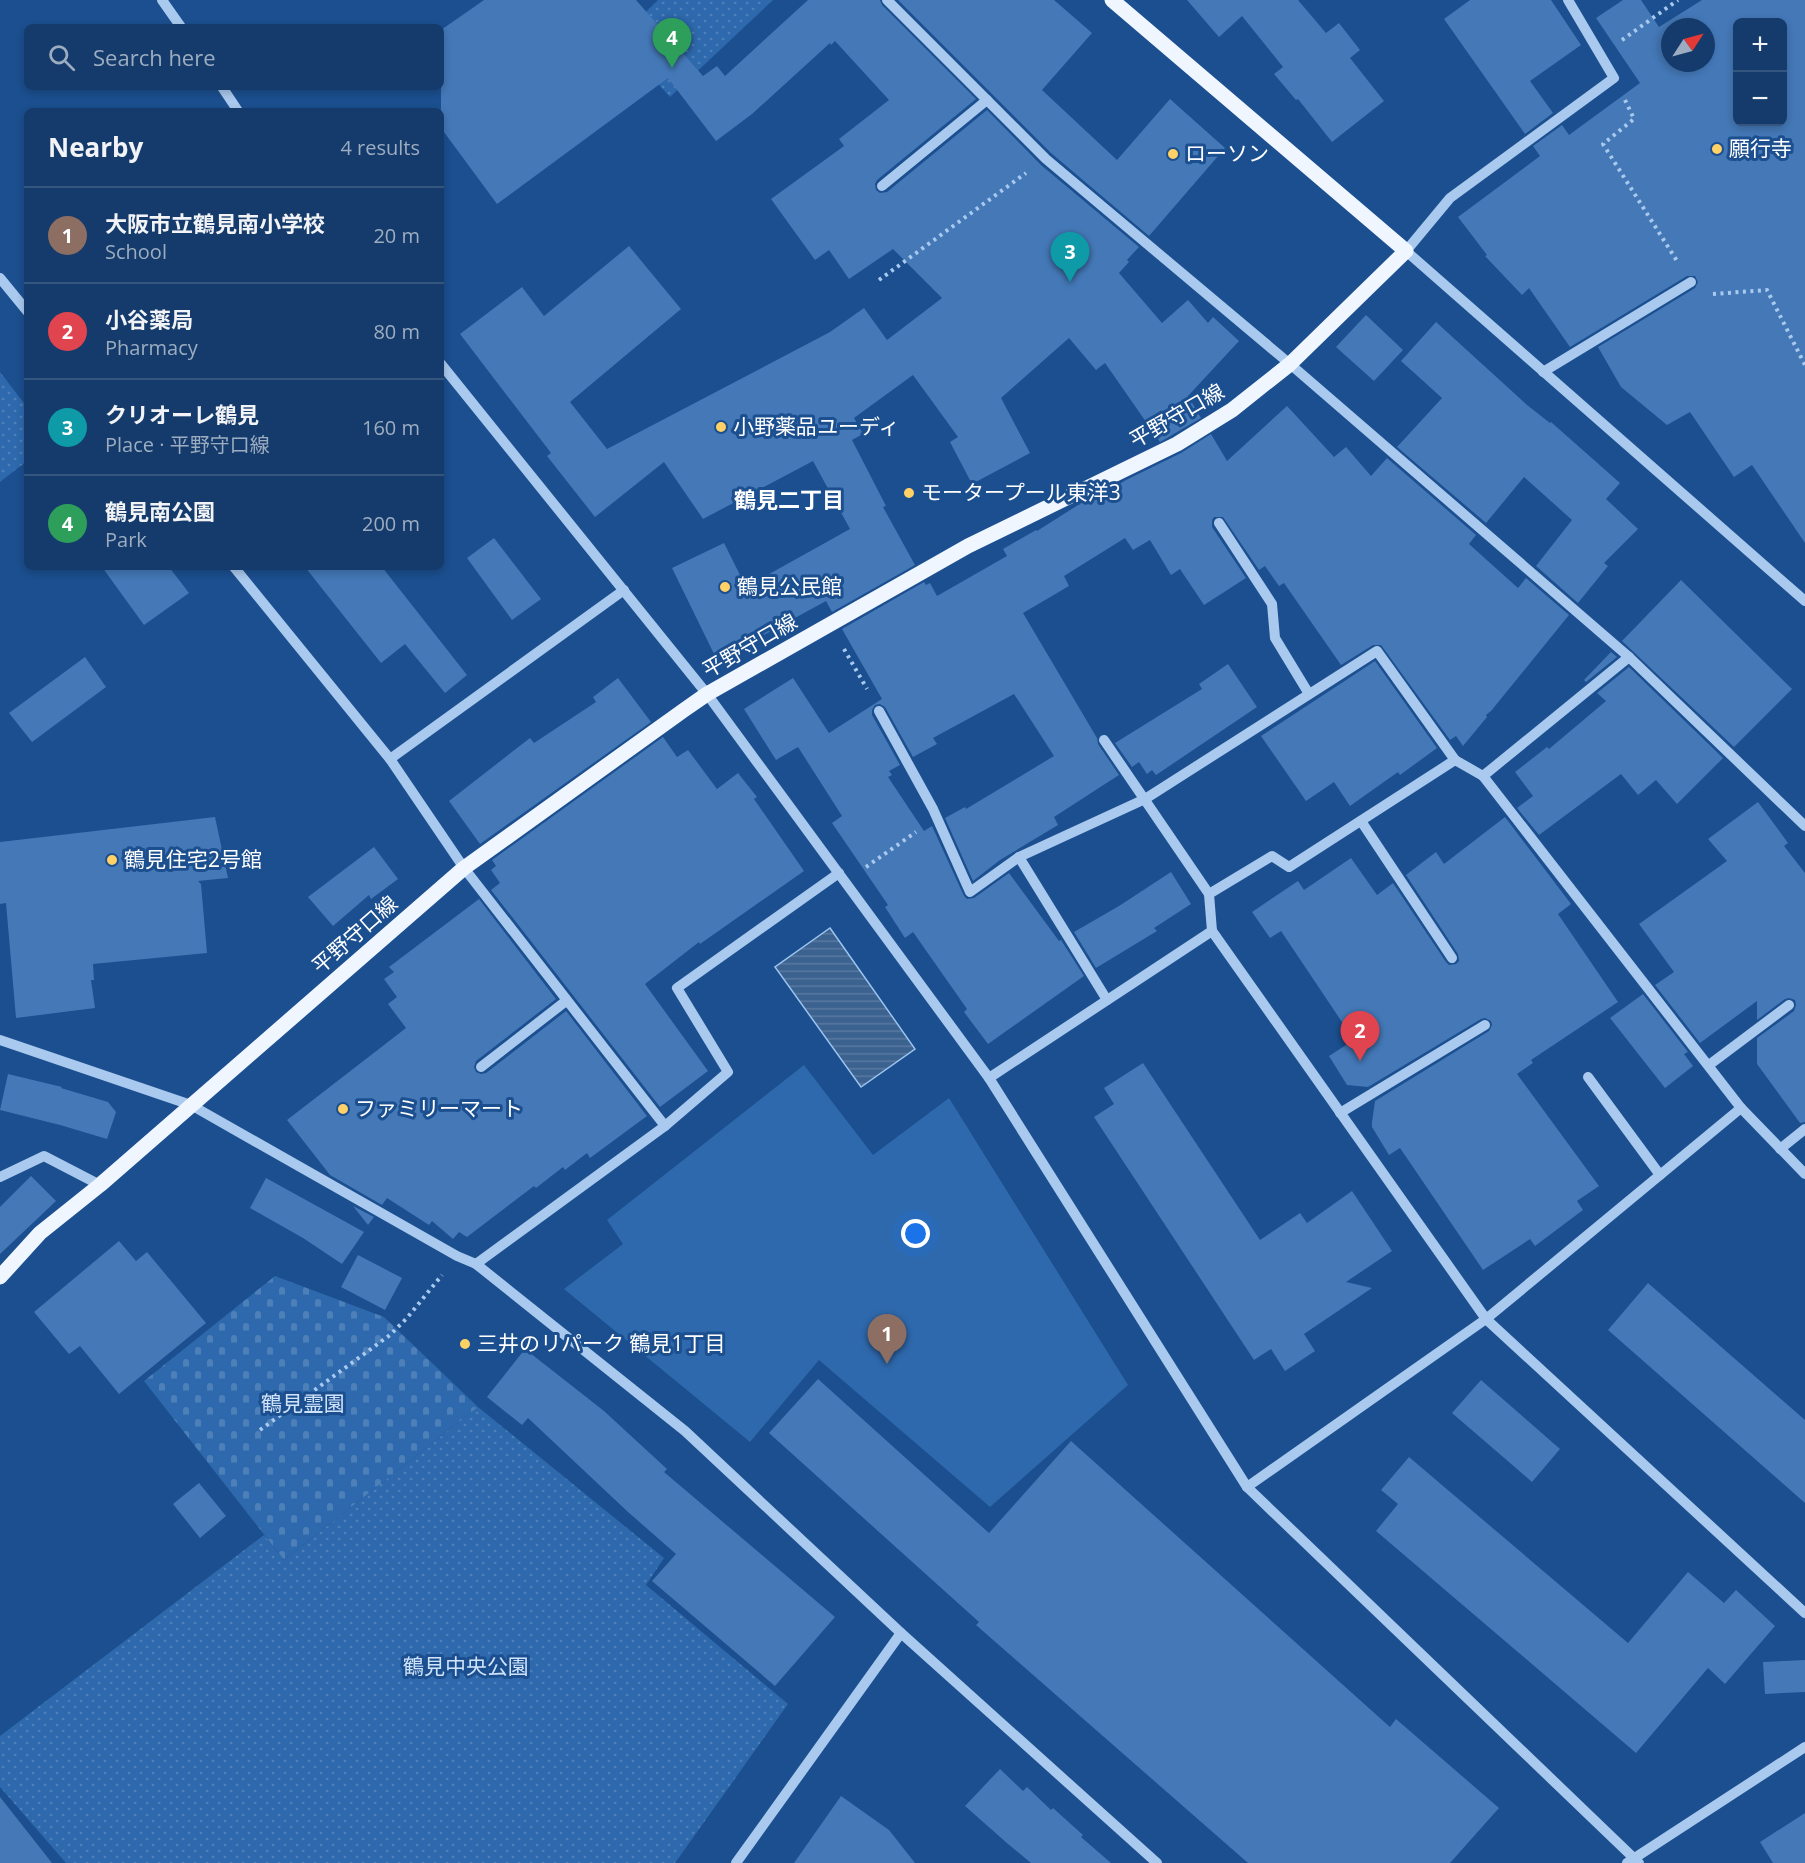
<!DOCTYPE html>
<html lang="en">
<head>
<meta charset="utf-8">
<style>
	:root { --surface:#143b6b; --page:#1d4271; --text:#f1f3f6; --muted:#9dadc1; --line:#33557e; --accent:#90b9f0 }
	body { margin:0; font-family:"Open Sans","Noto Sans JP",sans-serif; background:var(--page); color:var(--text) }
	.controls { position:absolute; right:18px; top:18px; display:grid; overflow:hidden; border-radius:9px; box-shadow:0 3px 9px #0003 }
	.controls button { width:54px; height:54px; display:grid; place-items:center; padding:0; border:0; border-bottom:2px solid var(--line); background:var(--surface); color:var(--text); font:30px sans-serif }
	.compass { position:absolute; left:1661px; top:18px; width:54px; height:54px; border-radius:50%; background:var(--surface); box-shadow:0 3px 9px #0003; rotate:54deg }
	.you { position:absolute; left:916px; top:1234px; width:21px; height:21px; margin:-15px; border:4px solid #fff; border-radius:50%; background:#1a73e8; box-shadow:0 0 0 9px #1a73e833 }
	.badge { display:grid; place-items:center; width:39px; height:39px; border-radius:50%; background:var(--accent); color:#fff; font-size:20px; font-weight:700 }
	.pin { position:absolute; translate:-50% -50px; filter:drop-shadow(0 2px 3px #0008) }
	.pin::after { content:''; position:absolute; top:32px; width:21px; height:18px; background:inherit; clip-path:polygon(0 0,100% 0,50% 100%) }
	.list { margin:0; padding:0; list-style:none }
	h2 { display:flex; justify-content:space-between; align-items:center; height:78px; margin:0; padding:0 24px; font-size:26px }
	h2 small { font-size:20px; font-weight:400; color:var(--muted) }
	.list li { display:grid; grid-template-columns:39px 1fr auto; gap:18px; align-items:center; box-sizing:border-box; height:96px; padding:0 24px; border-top:2px solid var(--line) }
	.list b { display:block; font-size:22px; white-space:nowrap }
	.list p { margin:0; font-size:20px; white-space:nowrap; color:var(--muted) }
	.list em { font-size:20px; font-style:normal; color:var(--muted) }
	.icon { flex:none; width:33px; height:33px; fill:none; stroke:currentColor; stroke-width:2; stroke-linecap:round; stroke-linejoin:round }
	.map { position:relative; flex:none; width:1805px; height:1863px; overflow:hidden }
	.search { position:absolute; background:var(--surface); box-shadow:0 3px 9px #0003; left:24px; top:24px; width:420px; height:66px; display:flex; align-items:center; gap:15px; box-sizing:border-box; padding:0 21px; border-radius:9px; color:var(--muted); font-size:22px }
	.panel { position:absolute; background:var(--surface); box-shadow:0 3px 9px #0003; left:24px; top:108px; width:420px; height:462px; border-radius:9px }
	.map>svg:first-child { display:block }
</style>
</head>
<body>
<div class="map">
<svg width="1805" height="1863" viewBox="0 0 1805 1863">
	<defs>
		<pattern id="grass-dots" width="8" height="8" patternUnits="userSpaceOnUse" patternTransform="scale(1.5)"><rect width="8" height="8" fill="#2e69ad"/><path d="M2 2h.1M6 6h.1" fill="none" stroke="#4d80b9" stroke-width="1.8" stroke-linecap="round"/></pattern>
		<pattern id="cemetery-stones" width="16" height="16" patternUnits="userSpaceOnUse" patternTransform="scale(1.5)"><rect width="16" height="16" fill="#2e69ad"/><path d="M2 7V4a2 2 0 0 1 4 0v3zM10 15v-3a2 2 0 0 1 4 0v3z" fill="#4d80b9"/></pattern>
		<pattern id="water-rules" width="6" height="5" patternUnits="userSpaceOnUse" patternTransform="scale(1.5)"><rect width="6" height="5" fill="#3c6290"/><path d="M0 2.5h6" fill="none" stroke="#597aa1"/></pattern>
	</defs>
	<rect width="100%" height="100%" fill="#1b4f8f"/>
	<g fill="url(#grass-dots)">
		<path d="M658,0H773L670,97L618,39Z"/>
		<path d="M0,372L27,407V461L0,482Z"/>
		<path d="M478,1407L664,1558L646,1585L788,1704L675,1863H66L0,1787V1736L264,1535L284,1560Z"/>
	</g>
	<path fill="url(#cemetery-stones)" d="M275,1276L384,1317L478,1407L284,1560L144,1381Z"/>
	<path fill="#2e69ad" d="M804,1065L873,1155L949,1098L1128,1385L990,1507L819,1360L750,1442L564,1289L623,1244L607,1220Z"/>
	<path fill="url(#water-rules)" stroke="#9cc4f0" stroke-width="1.5" d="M830,928L915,1049L861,1087L775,967Z"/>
	<g fill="#4478b7" fill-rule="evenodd">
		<path d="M484,0H636L703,76L717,66L725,76L808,0H880L882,5L976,99L877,180L875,184L876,190L880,193L887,192L987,110L1041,165L1139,247L1127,260L1129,262L1119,273L1162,323L1188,300L1208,323L1213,317L1239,341L1188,396L1201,418L1160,442L1105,363L1096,370L1069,338L1001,398L1030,453L972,484L950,442L958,437L913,375L854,418L863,434L852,440L886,506L883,507L915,565L832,612L826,601L742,647L740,644L715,656L672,568L724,543L746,587L850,529L813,461L703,519L664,462L595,517L547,456L551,453L460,334L522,287L544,316L629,246L681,309L570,402L607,449L830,332L864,308L887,340L942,298L893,249L849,279L829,250L815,260L771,199L844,146L839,139L889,100L835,41L831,45L830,43L752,114L716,141L668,78L497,204L441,128V30Z"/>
		<path d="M898,0H1054L1092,33L1042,90L1117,160L1170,99L1225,148L1149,236L1051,153Z"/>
		<path d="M1187,0H1298L1326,33L1339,23L1360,50L1350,58L1384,101L1332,142L1298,99L1296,100L1274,74L1283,67L1242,16L1219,37Z"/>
		<path d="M1470,0H1551L1581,45L1530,81L1553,113L1525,134L1444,19Z"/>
		<path d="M1623,0H1641L1659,27L1702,0H1805V543L1752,465L1734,477L1690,412L1667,425L1621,387L1598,347L1695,288L1698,282L1695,276H1687L1570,347L1529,288L1522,295L1485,256L1487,255L1458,217L1540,156L1533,146L1562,125L1569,135L1640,83L1596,18ZM1737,22H1782V122H1737ZM1670,27H1706V63H1670Z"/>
		<path d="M1366,315L1403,350L1374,381L1336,347Z"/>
		<path d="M1436,322L1527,405L1550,423L1551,422L1620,483L1606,499L1638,529L1604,563L1608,566L1578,603L1536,566L1572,520L1524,477L1486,523L1397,447L1442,398L1401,361Z"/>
		<path d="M1287,406L1334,457L1346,447L1371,476L1387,458L1476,535L1469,544L1518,588L1526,578L1569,615L1491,711L1486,715L1487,717L1463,746L1456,736L1450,740L1381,645H1373L1341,665L1284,583L1279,586L1265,566L1259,570L1223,517H1214L1212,520V527L1246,578L1204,605L1180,569L1171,575L1150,540L1133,550L1125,538L1064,576L1069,586L1023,613L1097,738L1098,744L1119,775L1054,817L1058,825L1000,860L973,881L945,818L965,807L966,809L1054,756L1014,694L933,738L937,744L913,757L885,707L880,704L875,705L872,710V715L900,765L889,771L892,775L888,777L924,831L932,826L964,896L967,899L974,898L1009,873L1059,941L1061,940L1084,976L988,1044L964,1012L967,1009L913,932L905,938L885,907L888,905L832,823L842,816L798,747L776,760L744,709L793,678L829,733L882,699L842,629L924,582L926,585L930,583L937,596L1007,556L1003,549L1036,530L1037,531L1086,500L1088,503L1126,480L1181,453L1211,434L1227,461Z"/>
		<path d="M494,538L541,599L512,620L467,558Z"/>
		<path d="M102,567H169L189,593L144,625Z"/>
		<path d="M305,567H382L467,675L445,693L405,644L381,663Z"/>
		<path d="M1681,580L1792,689L1734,747L1622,641Z"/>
		<path d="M1611,652L1617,657L1586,682L1584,680Z"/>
		<path d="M85,657L106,687L32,742L9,713Z"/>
		<path d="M1375,661L1437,748L1400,775L1398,772L1350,806L1334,782L1306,801L1261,736Z"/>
		<path d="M1228,664L1257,707L1156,775L1152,770L1147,774L1139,762L1132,767L1115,743L1202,689L1199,684Z"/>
		<path d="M1629,667L1723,758L1677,804L1656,780L1638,795L1621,774L1539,835L1517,808L1533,796L1515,772L1547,747L1549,749L1606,701L1597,693Z"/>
		<path d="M618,678L651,722L480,844L449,801L530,738L534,743L596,702L593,697Z"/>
		<path d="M663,737L677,757L688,750L717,789L738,773L757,797L754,799L804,871L700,944L699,942L645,984L708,1071L660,1107L491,890L500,883L491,870L496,866L492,860Z"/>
		<path d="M1758,802L1788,843L1784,846L1805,873V1122L1800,1123L1757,1064V1038L1794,1011L1796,1005L1795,1000L1789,998L1785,999L1757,1020V1001L1700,1043L1655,985L1674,972L1639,924L1727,861L1708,839Z"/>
		<path d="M215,817L228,878L198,881L201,884L207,953L93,964L94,980H91L95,1008L16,1018L6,903L0,904V842Z"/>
		<path d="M1505,817L1571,904L1558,914L1618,1002L1531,1060L1533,1063L1517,1074L1599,1186L1577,1201L1583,1210L1535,1246L1530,1239L1483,1270L1400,1148L1389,1155L1372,1127V1122L1375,1101L1489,1031L1492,1025L1491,1021L1485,1018L1481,1019L1368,1087L1347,1085L1329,1056L1354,1040L1281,931L1270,938L1252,912L1298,881L1304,890L1351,858L1377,895L1393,883L1446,962L1449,965L1456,964L1459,961L1458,954L1406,875L1436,852L1444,864Z"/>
		<path d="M374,847L398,879L371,899L369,895L333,926L308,897Z"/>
		<path d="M1171,872L1191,904L1154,928L1157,931L1096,968L1074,932L1119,906Z"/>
		<path d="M479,899L556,999L476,1061L474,1067L476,1072L481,1074L486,1073L566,1011L647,1116L590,1158L587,1153L565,1170L563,1167L536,1188L534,1186L467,1237L459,1232L453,1239L432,1221L429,1225L387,1198L382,1205L330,1175L287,1120L406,1028L388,1004L397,997L384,979L394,972L389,967Z"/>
		<path d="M1643,994L1688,1052L1684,1054L1693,1066L1665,1088L1610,1018Z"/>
		<path d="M1143,1063L1260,1240L1300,1213L1307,1223L1352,1191L1392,1251L1346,1282L1372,1288L1304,1334L1315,1351L1285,1371L1271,1349L1254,1360L1094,1117L1114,1104L1104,1088Z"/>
		<path d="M8,1074L62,1087L61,1088L108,1102L116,1112L107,1139L60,1125L0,1110Z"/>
		<path d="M31,1176L56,1201L0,1254V1207Z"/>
		<path d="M266,1178L364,1232L342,1264L303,1238L250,1208Z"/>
		<path d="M353,1206L374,1217L368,1225Z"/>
		<path d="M119,1241L136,1261L147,1252L206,1323L119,1394L80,1346L69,1354L34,1312Z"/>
		<path d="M358,1255L402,1278L385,1310L341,1287Z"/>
		<path d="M1648,1283L1805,1420V1503L1608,1330Z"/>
		<path d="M525,1349L604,1411L667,1469L664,1472L835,1617L775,1686L652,1581L676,1554L628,1512L528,1418L522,1425L487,1397Z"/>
		<path d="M818,1379L989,1533L1071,1441L1390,1727L1396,1719L1499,1808L1450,1863H1248L976,1625L979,1622L769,1433Z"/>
		<path d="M1481,1380L1560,1449L1532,1482L1452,1413Z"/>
		<path d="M1409,1457L1628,1643L1688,1572L1724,1603L1736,1590L1775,1626L1725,1684L1708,1668L1636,1753L1376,1531L1398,1504L1381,1490Z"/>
		<path d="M199,1483L226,1516L200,1538L173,1504Z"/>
		<path d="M1805,1660V1692L1765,1694L1763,1662Z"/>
		<path d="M1000,1769L1023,1791L1027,1787L1051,1810L1053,1808L1083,1835L1081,1837L1111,1863H1031L1008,1844L965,1806Z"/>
		<path d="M841,1796L889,1830L915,1863H794Z"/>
		<path d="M0,1797L52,1863H0Z"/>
		<path d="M1805,1813V1863H1773L1760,1842Z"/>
	</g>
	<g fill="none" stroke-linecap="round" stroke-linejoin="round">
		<g stroke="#a9c9ee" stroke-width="4" stroke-dasharray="3 4.5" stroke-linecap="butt">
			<path d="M1622,40L1678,0"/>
			<path d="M1625,100L1634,119L1603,144L1677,261"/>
			<path d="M879,280L1026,173"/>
			<path d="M1713,294L1767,290L1805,365"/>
			<path d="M844,649L867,689"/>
			<path d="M866,867L916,832"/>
			<path d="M260,1430L390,1335L407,1318L442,1275"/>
		</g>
		<g stroke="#a9c9ee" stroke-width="10">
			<path d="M162,0L181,27"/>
			<path d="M887,0L1046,159L1290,364L1629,657L1805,826"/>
			<path d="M1568,0L1614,78L1450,198L1406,251L1805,601"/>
			<path d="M222,87L238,111"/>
			<path d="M882,186L987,100"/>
			<path d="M0,278L27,311"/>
			<path d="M441,364L707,694L989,1078L1247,1487L1639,1863"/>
			<path d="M1543,372L1691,282"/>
			<path d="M1219,523L1272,604L1275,638L1309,694"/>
			<path d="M234,567L390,759L464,868L665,1126"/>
			<path d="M879,711L933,809L970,892L1019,857L1145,799L1377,651L1455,760"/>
			<path d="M1104,740L1209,894"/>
			<path d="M390,759L624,590"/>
			<path d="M1483,776L1629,657"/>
			<path d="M1361,821L1452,958"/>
			<path d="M1019,857L1107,1000"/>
			<path d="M1212,931L1486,1319L1805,1613"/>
			<path d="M0,1040L191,1105L457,1256L476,1264L685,1431L901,1633L1157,1863"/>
			<path d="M1709,1065L1789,1005"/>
			<path d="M481,1067L566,1001"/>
			<path d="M1588,1077L1660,1175"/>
			<path d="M989,1078L1212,931L1209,894L1272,856L1289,867L1455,760L1483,776L1741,1108L1805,1174"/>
			<path d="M1340,1113L1485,1025"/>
			<path d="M1780,1149L1805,1129"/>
			<path d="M0,1177L44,1156L100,1185"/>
			<path d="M476,1264L665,1126L728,1072L677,988L839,873"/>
			<path d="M1247,1487L1486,1319L1741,1108"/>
			<path d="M736,1863L901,1633"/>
			<path d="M1627,1863L1805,1747"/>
		</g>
		<path stroke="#f0f6ff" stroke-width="15" d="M0,1277L40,1233L100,1185L464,868L684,710L707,694L968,546L1177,444L1232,410L1290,364L1406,251L1112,0"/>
	</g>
	<g fill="#ffd166" stroke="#1b4f8f" stroke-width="2">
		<circle cx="1717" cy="149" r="6"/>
		<circle cx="1173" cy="154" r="6"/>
		<circle cx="721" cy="427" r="6"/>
		<circle cx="909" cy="493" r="6"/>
		<circle cx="725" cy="587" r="6"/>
		<circle cx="112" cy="860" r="6"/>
		<circle cx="343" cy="1109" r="6"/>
		<circle cx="465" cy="1344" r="6"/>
	</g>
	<g text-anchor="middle" stroke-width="6" stroke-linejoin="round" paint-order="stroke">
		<g font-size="21" fill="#fff" stroke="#1b4f8f" text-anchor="start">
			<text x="1729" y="156">願行寺</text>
			<text x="1185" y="161">ローソン</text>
			<text x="733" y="434">小野薬品ユーディ</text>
			<text x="921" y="500">モータープール東洋3</text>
			<text x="737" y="594">鶴見公民館</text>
			<text x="124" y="867">鶴見住宅2号館</text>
			<text x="355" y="1116">ファミリーマート</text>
			<text x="477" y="1351">三井のリパーク 鶴見1丁目</text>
		</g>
		<g font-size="21" fill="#fff" stroke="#1b4f8f">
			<text transform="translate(1177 416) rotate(-30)" y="7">平野守口線</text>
			<text transform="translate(750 646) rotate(-30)" y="7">平野守口線</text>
			<text transform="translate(355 935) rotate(-41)" y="7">平野守口線</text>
		</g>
		<g font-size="21" fill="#cfe3fa" stroke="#1b4f8f">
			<text x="303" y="1411">鶴見霊園</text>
			<text x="466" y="1674">鶴見中央公園</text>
		</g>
		<g font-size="22" font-weight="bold" fill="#fff" stroke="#1b4f8f">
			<text x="789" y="508">鶴見二丁目</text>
		</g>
	</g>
</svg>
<div class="controls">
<button>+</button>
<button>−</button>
</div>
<svg class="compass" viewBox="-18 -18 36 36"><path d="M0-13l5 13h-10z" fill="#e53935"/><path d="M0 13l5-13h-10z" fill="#9dadc1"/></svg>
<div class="you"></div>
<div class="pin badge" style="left:887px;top:1364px;background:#8d6e63">1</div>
<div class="pin badge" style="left:1360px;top:1061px;background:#e0444e">2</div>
<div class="pin badge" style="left:1070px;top:282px;background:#0f9aa8">3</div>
<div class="pin badge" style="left:672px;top:68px;background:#2e9e5b">4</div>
<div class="search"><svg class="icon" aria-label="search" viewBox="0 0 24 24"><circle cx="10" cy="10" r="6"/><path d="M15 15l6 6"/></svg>Search here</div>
<section class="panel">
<h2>Nearby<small>4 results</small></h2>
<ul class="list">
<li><span class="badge" style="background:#8d6e63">1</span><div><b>大阪市立鶴見南小学校</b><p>School</p></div><em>20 m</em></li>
<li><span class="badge" style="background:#e0444e">2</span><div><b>小谷薬局</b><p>Pharmacy</p></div><em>80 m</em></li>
<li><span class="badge" style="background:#0f9aa8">3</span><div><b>クリオーレ鶴見</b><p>Place · 平野守口線</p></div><em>160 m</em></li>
<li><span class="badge" style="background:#2e9e5b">4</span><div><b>鶴見南公園</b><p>Park</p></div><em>200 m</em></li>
</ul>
</section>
</div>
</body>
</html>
